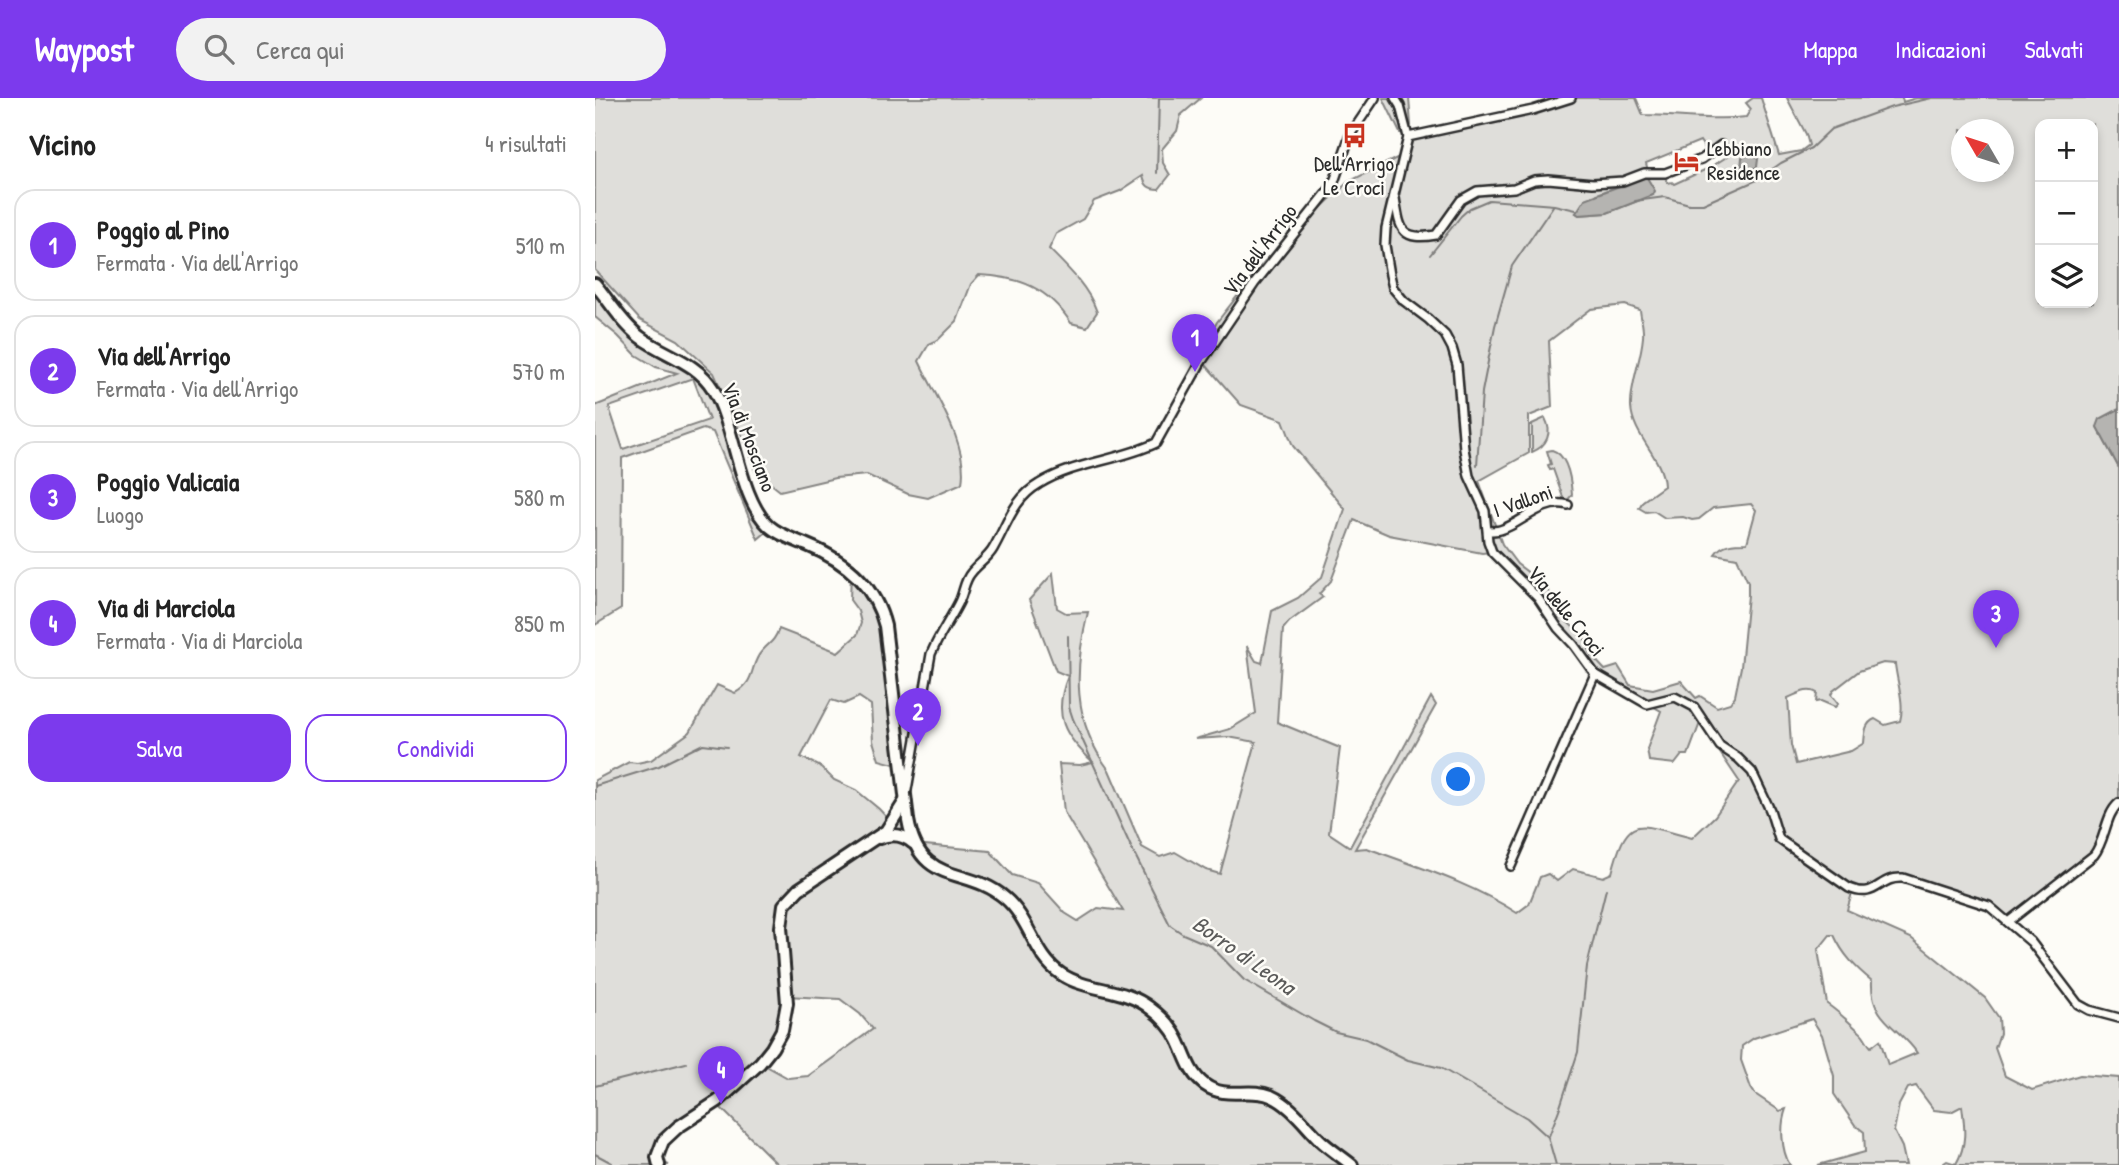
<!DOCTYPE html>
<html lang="it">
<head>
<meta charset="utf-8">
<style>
	:root { --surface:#fff; --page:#f2f2f2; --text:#222; --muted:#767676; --line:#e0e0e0; --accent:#7c3aed }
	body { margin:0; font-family:"Patrick Hand",sans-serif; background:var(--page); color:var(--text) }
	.controls { position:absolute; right:21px; top:21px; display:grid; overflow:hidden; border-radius:14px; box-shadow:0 4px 10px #0003 }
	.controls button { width:63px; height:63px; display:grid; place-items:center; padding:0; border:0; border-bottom:2px solid var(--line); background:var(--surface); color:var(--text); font:35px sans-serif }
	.compass { position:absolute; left:1356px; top:21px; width:63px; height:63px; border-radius:50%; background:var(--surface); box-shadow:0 4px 10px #0003; rotate:309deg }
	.you { position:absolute; left:864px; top:682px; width:24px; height:24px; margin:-18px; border:5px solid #fff; border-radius:50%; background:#1a73e8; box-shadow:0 0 0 10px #1a73e833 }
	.badge { display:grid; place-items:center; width:46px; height:46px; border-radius:50%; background:var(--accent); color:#fff; font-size:23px; font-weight:700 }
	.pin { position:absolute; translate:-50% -58px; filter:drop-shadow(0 2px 4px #0008) }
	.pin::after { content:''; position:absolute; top:37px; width:24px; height:21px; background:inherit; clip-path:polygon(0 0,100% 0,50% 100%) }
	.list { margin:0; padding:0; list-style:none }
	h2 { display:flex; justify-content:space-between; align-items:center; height:91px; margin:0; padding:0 28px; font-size:30px }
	h2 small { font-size:23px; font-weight:400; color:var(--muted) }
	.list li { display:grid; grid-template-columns:46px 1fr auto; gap:21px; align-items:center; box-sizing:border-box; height:112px; margin:0 14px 14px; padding:0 14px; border:2px solid var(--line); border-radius:21px }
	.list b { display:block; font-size:26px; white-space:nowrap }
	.list p { margin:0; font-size:23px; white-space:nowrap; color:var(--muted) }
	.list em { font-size:23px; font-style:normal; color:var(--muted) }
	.actions { display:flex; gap:14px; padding:21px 28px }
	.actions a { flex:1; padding:16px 0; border:2px solid var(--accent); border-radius:21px; text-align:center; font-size:24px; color:var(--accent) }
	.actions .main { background:var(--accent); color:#fff }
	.icon { flex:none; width:38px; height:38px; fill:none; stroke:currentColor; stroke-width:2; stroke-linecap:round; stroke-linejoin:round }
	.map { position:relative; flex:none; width:1524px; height:1067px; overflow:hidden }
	header { display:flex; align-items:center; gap:42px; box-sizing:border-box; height:98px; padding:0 35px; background:var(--accent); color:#fff }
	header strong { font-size:33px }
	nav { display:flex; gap:38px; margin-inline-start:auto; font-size:24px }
	.search { width:490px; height:63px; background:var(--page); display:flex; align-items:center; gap:18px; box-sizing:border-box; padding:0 24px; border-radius:38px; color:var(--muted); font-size:26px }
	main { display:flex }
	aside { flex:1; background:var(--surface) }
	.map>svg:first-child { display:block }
</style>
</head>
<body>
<header>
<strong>Waypost</strong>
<div class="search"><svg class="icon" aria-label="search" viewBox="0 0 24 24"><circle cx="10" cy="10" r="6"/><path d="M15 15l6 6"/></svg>Cerca qui</div>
<nav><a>Mappa</a><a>Indicazioni</a><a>Salvati</a></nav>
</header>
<main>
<aside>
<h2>Vicino<small>4 risultati</small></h2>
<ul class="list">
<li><span class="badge">1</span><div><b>Poggio al Pino</b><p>Fermata · Via dell'Arrigo</p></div><em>510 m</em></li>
<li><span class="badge">2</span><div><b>Via dell'Arrigo</b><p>Fermata · Via dell'Arrigo</p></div><em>570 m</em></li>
<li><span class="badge">3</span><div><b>Poggio Valicaia</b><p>Luogo</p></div><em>580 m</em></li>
<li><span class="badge">4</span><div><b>Via di Marciola</b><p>Fermata · Via di Marciola</p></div><em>850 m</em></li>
</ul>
<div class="actions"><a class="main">Salva</a><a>Condividi</a></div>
</aside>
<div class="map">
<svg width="1524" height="1067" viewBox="0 0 1524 1067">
	<rect width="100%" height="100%" fill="#fdfcf7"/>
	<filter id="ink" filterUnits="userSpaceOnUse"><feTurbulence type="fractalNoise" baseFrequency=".0143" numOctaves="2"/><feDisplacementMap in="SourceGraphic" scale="14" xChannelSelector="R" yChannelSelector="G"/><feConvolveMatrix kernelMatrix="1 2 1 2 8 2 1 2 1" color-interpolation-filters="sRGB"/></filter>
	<g filter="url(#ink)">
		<g fill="#dfdeda" stroke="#858482" stroke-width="2" fill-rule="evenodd">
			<path d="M0,0H606L586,17L582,33L567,51L568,65L575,77L564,91C554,91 550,88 548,78L525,93L499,103L488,121L461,136L454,151C473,170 493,189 502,214L492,229L476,225C453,190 426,179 384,177L376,186L362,223L343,242L334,246L324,263C340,298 374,346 367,385L333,400L313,396L272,377L240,380L185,393L160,373L154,353L119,275L83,242L45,222L0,172Z"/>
			<path d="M788,0H814L816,27L812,35H805Z"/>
			<path d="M976,0H1041L1048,17C1082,17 1117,23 1151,19L1156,11L1151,5L1158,0H1166L1184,57L1206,53L1214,47L1211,36L1192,0H1307L1308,4L1321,0H1524V311L1502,329L1524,370V705L1507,747L1413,824L1394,808L1308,780L1280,791L1258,792L1252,812L1316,840L1390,900L1404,920L1405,935L1400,950L1410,978L1437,992L1485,977L1524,980V1067H1346L1352,1063L1361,1066C1372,1047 1370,1030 1367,1008L1356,1014L1339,1012L1321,988L1313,990L1304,1007L1299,1033L1307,1049L1311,1067H1223L1270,1054L1269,1034L1260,1027L1239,996V978L1227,937L1217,921L1159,940L1147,948L1146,962L1156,990L1160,996L1185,1013L1191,1011C1185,1027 1186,1052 1195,1067H183L121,1005L76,1035L63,1063L74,1067H0V682L34,664L42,665L56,662L95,634L122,587L140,595C162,583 154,567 167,553C176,543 178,545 184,531L243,554L262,537L266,525L263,513L255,502L256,473L287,515L306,668L284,662L278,643L276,607L264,599L249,606L236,602L206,659L226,669L239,682L261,692L284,711L297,725L310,703L319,746L395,753L417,777L443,785L470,815L483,823L503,810L528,813L469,714L464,666L485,667L498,664C469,638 457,617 473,578L461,573L434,502L458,475L462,510L471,515L493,514C479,571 477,624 514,672L547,749L565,759L580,754L611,772L625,776L661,644L633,639L600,641L635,631L661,615L652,548L661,563L667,565L677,513L703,500L727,479L750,411L698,348L688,322L646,307L603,258L622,224L669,164L753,84L804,59L808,42L813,39ZM1445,26H1498V205H1445ZM1366,32H1408V74H1366ZM1105,43L1111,52L1124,44L1133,58L1114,70L1079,86L1077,84L1073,85L1070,78L1054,77L1051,65ZM1045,80L1058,97L1012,115L984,117L981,115L1002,96ZM1030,207L1045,212C1046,221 1049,231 1048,239C1046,263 1035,286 1036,309C1038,339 1068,359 1069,388L1048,403L1044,410L1051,414L1059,413L1070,420L1088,419L1097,422L1104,421L1118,410L1156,406L1161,412L1152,445C1139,445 1127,445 1120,456L1142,460L1153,484V497L1146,569L1140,598L1135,605L1122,609L1105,598L1101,600L1086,583L1058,591L1035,587L1023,568L1010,572L997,558L989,539L967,519L962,504L947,485L922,466L907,446L884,383L934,355V318L957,309L954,243L996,211ZM759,422L794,437L887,455L897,454L944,499L1000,576L1066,613L1052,651L1054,663L1080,666L1087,657H1093L1105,625L1144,683L1120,718L1097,740C1044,727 1033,712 1017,775L1008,779L978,771L962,783L953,776L945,779L934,806L922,815C876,785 823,769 772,750L760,751L841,607L836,599L755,749L734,735L745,650L682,624L688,531L694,524L728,499L724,496L736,483ZM1288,565L1300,566C1302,585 1310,605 1305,623L1290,627L1280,621C1270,625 1270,634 1269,645L1256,653L1201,666L1196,647L1193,600C1203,596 1213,589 1222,595L1221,604L1226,603L1240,609L1243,606L1236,597L1238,593L1264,573ZM1235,837H1239C1248,857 1261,870 1277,883C1275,923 1305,929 1322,955L1293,967L1285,942L1276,949C1272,945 1270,938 1265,934C1255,925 1244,914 1232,906L1223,852ZM192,898L245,901L265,916L278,931L213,978L193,980L166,965L177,950Z"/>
			<path d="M0,186L41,236L110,280L147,372L176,430L163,441L118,334L108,331L27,360L26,511L0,527V308L82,275L61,269L41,257L23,238L0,219ZM98,280L114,322L28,351L14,309Z"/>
			<path d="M950,320C958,335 952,348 937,354V326Z"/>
			<path d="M957,352C973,357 976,382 977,397L970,405L958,371L955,372L953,367L956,366L952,353Z"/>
		</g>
		<g fill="#b5b4b1" stroke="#7e7d7b" stroke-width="2">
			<path d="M1157,56L1163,61L1162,69L1149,75L1146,71L1147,59Z"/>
			<path d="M1051,78L1060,93L1058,97L1012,115L984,117L981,115L990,101Z"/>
			<path d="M1524,311V370L1502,329L1505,321Z"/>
		</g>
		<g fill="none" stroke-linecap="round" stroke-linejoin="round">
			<g stroke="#7e7d7b" stroke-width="2">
				<path d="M562,75L564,0"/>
				<path d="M1040,103L1070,99L1094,106H1108L1162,82L1186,65L1216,50L1236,31L1297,9L1337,0"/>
				<path d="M835,157L866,118L875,110L894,102L959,107L981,112"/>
				<path d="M882,367L887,294L900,228L917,168L958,108"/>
				<path d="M473,538L474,609L478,621L536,749L575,827L588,836L616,848L649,882L719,923L741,934L771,941L813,962L846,970L932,1020L953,1039L961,1067"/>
				<path d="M0,688L64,668L108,646L132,649"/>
				<path d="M0,988L91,965"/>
				<path d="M954,1038L965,1009L983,954L992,868L1011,791"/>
				<path d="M0,1056L17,1065"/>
			</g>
			<defs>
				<g id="street">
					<path d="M800,0L805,8L813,39L791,130L790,147L795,177L798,190L809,203L833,221L850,237L857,250L862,267L869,351L874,378L890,413L893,443L897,454L943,500L963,530L979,547L1000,576L1052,606L1080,599L1099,609L1125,648L1143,660L1157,674L1175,712L1184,741L1254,790C1282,802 1283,778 1308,780L1394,808L1436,844L1483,906L1494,912L1524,920"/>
					<path d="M813,39L938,12L976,0"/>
					<path d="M800,100C805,131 805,143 841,137L866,102L882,93L919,90L939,82L953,81L998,85L1028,83L1049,75H1070L1107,61L1126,47"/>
					<path d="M893,433C897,433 901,433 905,432C927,426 947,400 973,407"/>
					<path d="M312,692L336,556C344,537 355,522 364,504C369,494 369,483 376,475C383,466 393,460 398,451C412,427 418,401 444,386C479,364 524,363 561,345L605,266L660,185L738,87L755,37L780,0"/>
					<path d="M916,768L1000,576"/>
					<path d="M1413,824L1499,757C1511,741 1510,717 1524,705"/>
				</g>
				<g id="secondary">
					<path d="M0,186C14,203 27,225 45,239C69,257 102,264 118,291C140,327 144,401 174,428C184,437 200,442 212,447C249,462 280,487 290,528L313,722C325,790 372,767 410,800C435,821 439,858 466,876C493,894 529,889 555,910C566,918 577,930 583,942C591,958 594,975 610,987C631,1002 654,989 676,998C696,1007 709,1026 724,1041C733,1050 746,1058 757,1067"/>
					<path d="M284,740C297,735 308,736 318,745"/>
					<path d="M64,1067L62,1059L68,1043L83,1029L123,1003L165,965L177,950L187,932L192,905L186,829L189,807L204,791L291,733L310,703"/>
				</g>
			</defs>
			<use href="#street" stroke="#2b2b2b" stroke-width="12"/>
			<use href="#secondary" stroke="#2b2b2b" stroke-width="16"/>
			<use href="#street" stroke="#fdfcf7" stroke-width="7"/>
			<use href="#secondary" stroke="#fdfcf7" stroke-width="10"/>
		</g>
	</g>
	<defs>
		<symbol id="bus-bare" viewBox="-9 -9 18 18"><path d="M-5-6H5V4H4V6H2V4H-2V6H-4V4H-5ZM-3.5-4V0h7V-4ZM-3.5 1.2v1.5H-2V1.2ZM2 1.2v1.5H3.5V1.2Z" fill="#c8321e" stroke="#fdfcf7" stroke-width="2.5" paint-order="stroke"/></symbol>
		<symbol id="hotel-bare" viewBox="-9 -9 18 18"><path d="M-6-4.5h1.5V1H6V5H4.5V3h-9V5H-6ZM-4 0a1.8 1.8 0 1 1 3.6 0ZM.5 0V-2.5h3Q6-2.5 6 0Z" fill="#c8321e" stroke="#fdfcf7" stroke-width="2.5" paint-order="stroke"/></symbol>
	</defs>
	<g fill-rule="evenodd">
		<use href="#bus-bare" x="742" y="20" width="35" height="35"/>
		<use href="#hotel-bare" x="1074" y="46" width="35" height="35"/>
	</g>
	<g text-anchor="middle" stroke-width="5" stroke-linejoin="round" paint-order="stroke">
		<g font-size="21" fill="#2b2b2b" stroke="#fdfcf7" text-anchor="start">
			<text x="1112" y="58">Lebbiano<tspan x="1112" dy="24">Residence</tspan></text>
			<text x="759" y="73" text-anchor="middle">Dell'Arrigo<tspan x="759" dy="24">Le Croci</tspan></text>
		</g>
		<g font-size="21" fill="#2b2b2b" stroke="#fdfcf7">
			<text transform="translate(665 152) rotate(-53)" y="7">Via dell'Arrigo</text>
			<text transform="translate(154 339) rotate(69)" y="7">Via di Mosciano</text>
			<text transform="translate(928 403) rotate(-19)" y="7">I Valloni</text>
			<text transform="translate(971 513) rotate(51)" y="7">Via delle Croci</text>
		</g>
		<g font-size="23" font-style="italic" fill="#5b5b5a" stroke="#fdfcf7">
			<text transform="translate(649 857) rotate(35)" y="8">Borro di Leona</text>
		</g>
	</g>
</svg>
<div class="controls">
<button>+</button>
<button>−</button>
<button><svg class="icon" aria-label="layers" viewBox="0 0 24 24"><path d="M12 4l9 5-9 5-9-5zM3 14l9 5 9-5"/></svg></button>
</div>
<svg class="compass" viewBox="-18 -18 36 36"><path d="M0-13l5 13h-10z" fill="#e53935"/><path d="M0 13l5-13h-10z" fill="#767676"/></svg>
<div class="you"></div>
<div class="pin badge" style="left:600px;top:274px">1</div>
<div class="pin badge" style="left:323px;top:648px">2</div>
<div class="pin badge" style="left:1401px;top:550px">3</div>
<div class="pin badge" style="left:126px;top:1006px">4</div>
</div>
</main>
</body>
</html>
